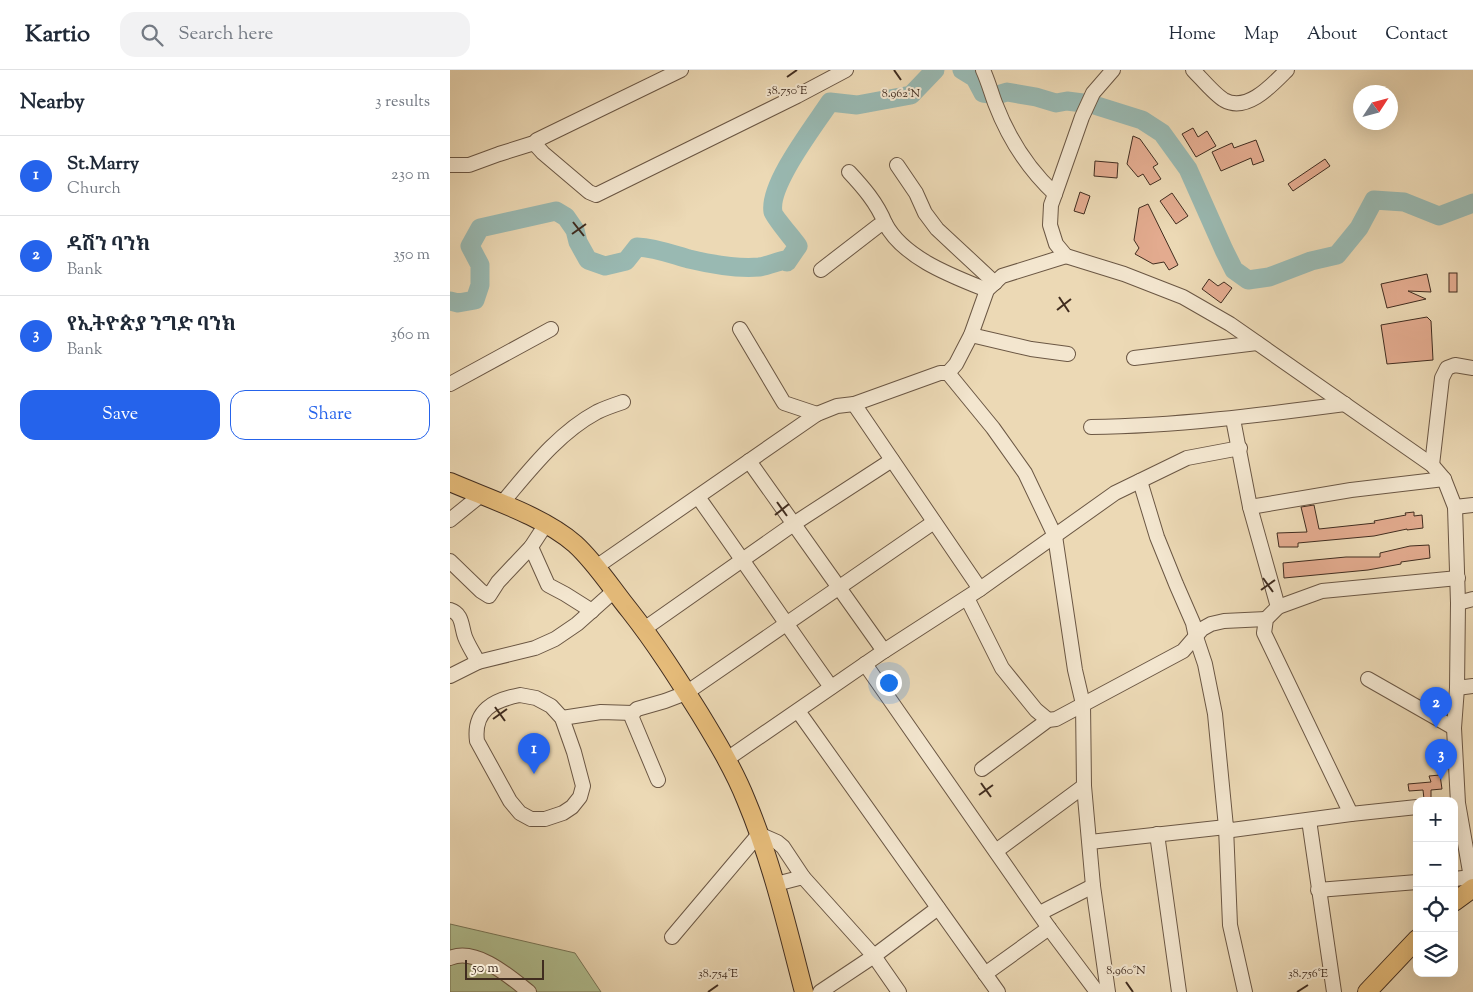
<!DOCTYPE html>
<html lang="en">
<head>
<meta charset="utf-8">
<style>
	:root { --surface:#fff; --page:#f2f2f3; --text:#1f2937; --muted:#747a83; --line:#e0e1e3; --accent:#2563eb }
	body { margin:0; font-family:"Sorts Mill Goudy","Noto Serif Ethiopic",serif; background:var(--page); color:var(--text) }
	.controls { position:absolute; right:15px; bottom:15px; display:grid; overflow:hidden; border-radius:10px; box-shadow:0 5px 20px #0002 }
	.controls button { width:45px; height:45px; display:grid; place-items:center; padding:0; border:0; border-bottom:1px solid var(--line); background:var(--surface); color:var(--text); font:25px sans-serif }
	.compass { position:absolute; left:903px; top:15px; width:45px; height:45px; border-radius:50%; background:var(--surface); box-shadow:0 5px 20px #0002; rotate:54deg }
	.scale { position:absolute; left:15px; bottom:12px; width:79px; box-sizing:border-box; padding-left:5px; border:2px solid #402c1f; border-top:0; font-size:14px; line-height:18px; white-space:nowrap; color:#402c1f; -webkit-text-stroke:4px #f3e6cf; paint-order:stroke }
	.you { position:absolute; left:438px; top:612px; width:18px; height:18px; margin:-12px; border:4px solid #fff; border-radius:50%; background:#1a73e8; box-shadow:0 0 0 8px #1a73e833 }
	.badge { display:grid; place-items:center; width:32px; height:32px; border-radius:50%; background:var(--accent); color:#fff; font-size:16px; font-weight:700 }
	.pin { position:absolute; translate:-50% -41px; filter:drop-shadow(0 1px 2px #0008) }
	.pin::after { content:''; position:absolute; top:26px; width:18px; height:15px; background:inherit; clip-path:polygon(0 0,100% 0,50% 100%) }
	.list { margin:0; padding:0; list-style:none }
	h2 { display:flex; justify-content:space-between; align-items:center; height:65px; margin:0; padding:0 20px; font-size:21px }
	h2 small { font-size:16px; font-weight:400; color:var(--muted) }
	.list li { display:grid; grid-template-columns:32px 1fr auto; gap:15px; align-items:center; box-sizing:border-box; height:80px; padding:0 20px; border-top:1px solid var(--line) }
	.list b { display:block; font-size:19px; white-space:nowrap }
	.list p { margin:0; font-size:16px; white-space:nowrap; color:var(--muted) }
	.list em { font-size:16px; font-style:normal; color:var(--muted) }
	.actions { display:flex; gap:10px; padding:15px 20px }
	.actions a { flex:1; padding:11px 0; border:1px solid var(--accent); border-radius:15px; text-align:center; font-size:18px; color:var(--accent) }
	.actions .main { background:var(--accent); color:#fff }
	.icon { flex:none; width:28px; height:28px; fill:none; stroke:currentColor; stroke-width:2; stroke-linecap:round; stroke-linejoin:round }
	.map { position:relative; flex:none; width:1023px; height:922px; overflow:hidden }
	header { display:flex; align-items:center; gap:30px; box-sizing:border-box; height:70px; padding:0 25px; background:var(--surface); border-bottom:1px solid var(--line) }
	header strong { font-size:24px }
	nav { display:flex; gap:28px; margin-inline-start:auto; font-size:18px }
	.search { width:350px; height:45px; background:var(--page); display:flex; align-items:center; gap:12px; box-sizing:border-box; padding:0 18px; border-radius:15px; color:var(--muted); font-size:19px }
	main { display:flex }
	aside { flex:1; background:var(--surface) }
	.map>svg:first-child { display:block }
</style>
</head>
<body>
<header>
<strong>Kartio</strong>
<div class="search"><svg class="icon" aria-label="search" viewBox="0 0 24 24"><circle cx="10" cy="10" r="6"/><path d="M15 15l6 6"/></svg>Search here</div>
<nav><a>Home</a><a>Map</a><a>About</a><a>Contact</a></nav>
</header>
<main>
<aside>
<h2>Nearby<small>3 results</small></h2>
<ul class="list">
<li><span class="badge">1</span><div><b>St.Marry</b><p>Church</p></div><em>230 m</em></li>
<li><span class="badge">2</span><div><b>ዳሽን ባንክ</b><p>Bank</p></div><em>350 m</em></li>
<li><span class="badge">3</span><div><b>የኢትዮጵያ ንግድ ባንክ</b><p>Bank</p></div><em>360 m</em></li>
</ul>
<div class="actions"><a class="main">Save</a><a>Share</a></div>
</aside>
<div class="map">
<svg width="1023" height="922" viewBox="0 0 1023 922">
	<rect width="100%" height="100%" fill="#ecd9b5"/>
	<filter id="stains"><feTurbulence type="fractalNoise" baseFrequency=".004" numOctaves="4"/><feColorMatrix values="0 0 0 0 .2 0 0 0 0 .09 0 0 0 0 .02 0 0 0 .5 -.17"/></filter>
	<radialGradient id="worn" r=".72"><stop offset=".6" stop-color="#630" stop-opacity="0"/><stop offset="1" stop-color="#630" stop-opacity=".3"/></radialGradient>
	<path fill="#b1c092" stroke="#787658" d="M0,854L125,883L151,922H0Z"/>
	<g fill="none" stroke-linecap="round" stroke-linejoin="round">
		<g stroke="#99b9b2" stroke-width="19">
			<path d="M512,0L525,8L533,23L547,25L557,22L586,27L606,33L617,31L641,34L692,50L712,63L738,99L774,180L784,200L798,210L819,207L861,191L887,185L909,158L924,130L954,132L989,146L1023,133"/>
			<path d="M0,231L8,233L25,230L30,215V195L20,176L30,158L106,141L116,147L125,160L128,172L138,190L155,196L176,191L187,177C206,178 221,184 239,189C260,194 287,199 309,197C317,196 326,192 335,190L337,192L348,176C344,170 324,147 323,142C318,115 365,55 380,32L407,35L461,25L485,0"/>
		</g>
	</g>
	<g fill="#e3ab8f" stroke="#402c1f">
		<path d="M743,58L748,67L757,61L766,76L746,87L732,64Z"/>
		<path d="M683,66L690,69L708,94L703,97L711,109L700,115L693,104L688,107L677,94Z"/>
		<path d="M806,70L814,91L803,95L801,88L771,101L762,82L782,73L784,78Z"/>
		<path d="M875,89L880,96L843,121L838,114Z"/>
		<path d="M645,91L668,93L667,108L644,106Z"/>
		<path d="M630,122L640,126L634,144L624,141Z"/>
		<path d="M722,123L738,146L726,154L710,131Z"/>
		<path d="M698,134L728,195L719,200L714,192L703,194L685,184L689,178L684,170L689,138Z"/>
		<rect x="999" y="203" width="8" height="19"/>
		<path d="M977,204L981,222L958,221L976,229L937,238L931,214Z"/>
		<path d="M759,209L768,216L774,212L782,218L771,233L752,219Z"/>
		<path d="M977,247L981,251L983,290L937,294L931,255Z"/>
		<path d="M864,435L869,459L925,453L924,451L956,445L955,443L964,442V446L972,445L973,458L957,460V459L924,466L848,473V477H829L827,463L857,462L851,437Z"/>
		<path d="M979,475L980,488L951,492V494L918,500L834,508L833,493L896,487H930V483L960,476Z"/>
		<path d="M990,705L992,719L981,720V729H974L973,720L959,721L958,714L981,712L979,706Z"/>
	</g>
	<g fill="none" stroke-linecap="round" stroke-linejoin="round">
		<defs>
			<g id="minor">
				<path d="M533,0C538,11 541,22 545,33C558,67 578,99 605,124"/>
				<path d="M663,0L643,23L632,47L605,124L601,135L600,155L606,174L616,186L674,204L733,227L780,254L982,395L994,409L1005,437L1008,533L1007,618L1004,658L1008,733L1023,819"/>
				<path d="M743,0C752,9 764,24 774,30C797,43 822,15 837,0"/>
				<path d="M84,73L93,83L139,122L146,125L347,26L396,0"/>
				<path d="M0,95H19L49,84L84,73L87,70L231,0"/>
				<path d="M447,95L466,123L475,143L487,159L545,213"/>
				<path d="M399,102C413,117 427,133 435,153"/>
				<path d="M616,186L552,206L537,220L521,265L506,294L498,303L543,358L575,403L605,466L625,600L633,634L634,716L643,816L658,922"/>
				<path d="M371,200L428,156L435,153C453,188 502,206 537,220"/>
				<path d="M290,259L334,333L367,344"/>
				<path d="M521,265L581,279L618,284"/>
				<path d="M684,288L807,273"/>
				<path d="M0,314L101,259"/>
				<path d="M404,334L530,519"/>
				<path d="M783,349L800,437L828,537"/>
				<path d="M641,357C726,356 811,345 895,334"/>
				<path d="M299,391L434,581"/>
				<path d="M982,395L992,308L997,298L1005,295L1023,298"/>
				<path d="M690,411L707,467L726,514L743,553L746,567L755,594L765,644L776,757L780,855L795,922"/>
				<path d="M248,427C293,490 336,554 381,617"/>
				<path d="M52,433C80,400 108,363 147,342C155,338 164,335 173,332"/>
				<path d="M800,437L901,420L994,409"/>
				<path d="M1005,437L1023,435"/>
				<path d="M0,450L31,425"/>
				<path d="M81,477L98,515L115,524L142,541"/>
				<path d="M0,491L31,521L39,526L48,512L81,477L96,454"/>
				<path d="M146,497L367,344L387,336L404,334L490,303H498"/>
				<path d="M517,528L552,598L586,640L598,650"/>
				<path d="M1008,533L1023,529"/>
				<path d="M0,540C13,544 11,556 15,567C18,575 24,584 28,592"/>
				<path d="M194,559L345,453L442,390"/>
				<path d="M415,594L599,858L647,922"/>
				<path d="M0,606L28,592L85,578L105,569L127,554L164,521"/>
				<path d="M918,609L1004,658"/>
				<path d="M1007,618L1023,616"/>
				<path d="M70,625L86,628L101,636L112,648L124,682L133,716L130,727L122,737L113,743L95,749H81L70,743L60,731L27,671C23,640 44,630 70,625Z"/>
				<path d="M348,641L548,922"/>
				<path d="M112,648L151,642L183,643"/>
				<path d="M277,689L434,581L530,519L665,423L737,388L790,378"/>
				<path d="M532,699L598,650L606,649L733,581L752,559L761,554L774,551L816,549"/>
				<path d="M208,710L182,648L183,643L187,639L215,631L236,623L484,452"/>
				<path d="M901,744L814,563L816,549L828,537L872,521L1008,508"/>
				<path d="M859,750L884,922"/>
				<path d="M707,764L729,922"/>
				<path d="M640,772L776,757L782,760L901,744L967,737"/>
				<path d="M546,781L634,716"/>
				<path d="M1004,809L1022,807"/>
				<path d="M326,814L353,807L424,886L449,922"/>
				<path d="M868,820L967,812"/>
				<path d="M590,843L643,816"/>
				<path d="M222,867L309,764L327,772L333,777L353,807"/>
				<path d="M0,888C26,877 59,906 79,922"/>
				<path d="M535,904L599,858"/>
				<path d="M370,922L424,886L488,838"/>
			</g>
			<g id="major">
				<path d="M0,412C39,429 93,446 125,474C146,493 162,519 180,541C206,574 228,609 250,644C267,672 284,700 296,730C322,792 337,857 354,922"/>
				<path d="M1004,832L1023,818"/>
				<path d="M917,922L967,869"/>
			</g>
		</defs>
		<use href="#minor" stroke="#6b5744" stroke-width="16"/>
		<use href="#major" stroke="#402c1f" stroke-width="20"/>
		<use href="#minor" stroke="#f3e6cf" stroke-width="14"/>
		<use href="#major" stroke="#e6bc7a" stroke-width="18"/>
	</g>
	<path fill="none" stroke="#402c1f" stroke-width="2" d="M444,0L451,10M337,7L347,0M123,152L134,166M122,164L136,154M609,227L619,242M607,240L621,229M327,432L337,446M325,445L339,434M813,508L823,522M811,520L825,510M45,637L55,651M43,649L57,639M531,713L541,727M529,725L543,715M676,912L683,922M258,922L268,915M847,922L858,915"/>
	<g font-size="12" text-anchor="middle" fill="#402c1f" stroke="#f3e6cf" stroke-width="4" stroke-linejoin="round" paint-order="stroke">
		<text x="337" y="24">38.750°E</text>
		<text x="451" y="27">8.962°N</text>
		<text x="676" y="904">8.960°N</text>
		<text x="268" y="907">38.754°E</text>
		<text x="858" y="907">38.756°E</text>
	</g>
	<rect width="100%" height="100%" filter="url(#stains)"/>
	<rect width="100%" height="100%" fill="url(#worn)"/>
</svg>
<div class="controls">
<button>+</button>
<button>−</button>
<button><svg class="icon" aria-label="locate" viewBox="0 0 24 24"><circle cx="12" cy="12" r="6"/><path d="M12 2v4M12 18v4M2 12h4M18 12h4"/></svg></button>
<button><svg class="icon" aria-label="layers" viewBox="0 0 24 24"><path d="M12 4l9 5-9 5-9-5zM3 14l9 5 9-5"/></svg></button>
</div>
<svg class="compass" viewBox="-18 -18 36 36"><path d="M0-13l5 13h-10z" fill="#e53935"/><path d="M0 13l5-13h-10z" fill="#747a83"/></svg>
<div class="scale">50 m</div>
<div class="you"></div>
<div class="pin badge" style="left:84px;top:704px">1</div>
<div class="pin badge" style="left:986px;top:658px">2</div>
<div class="pin badge" style="left:991px;top:710px">3</div>
</div>
</main>
</body>
</html>
